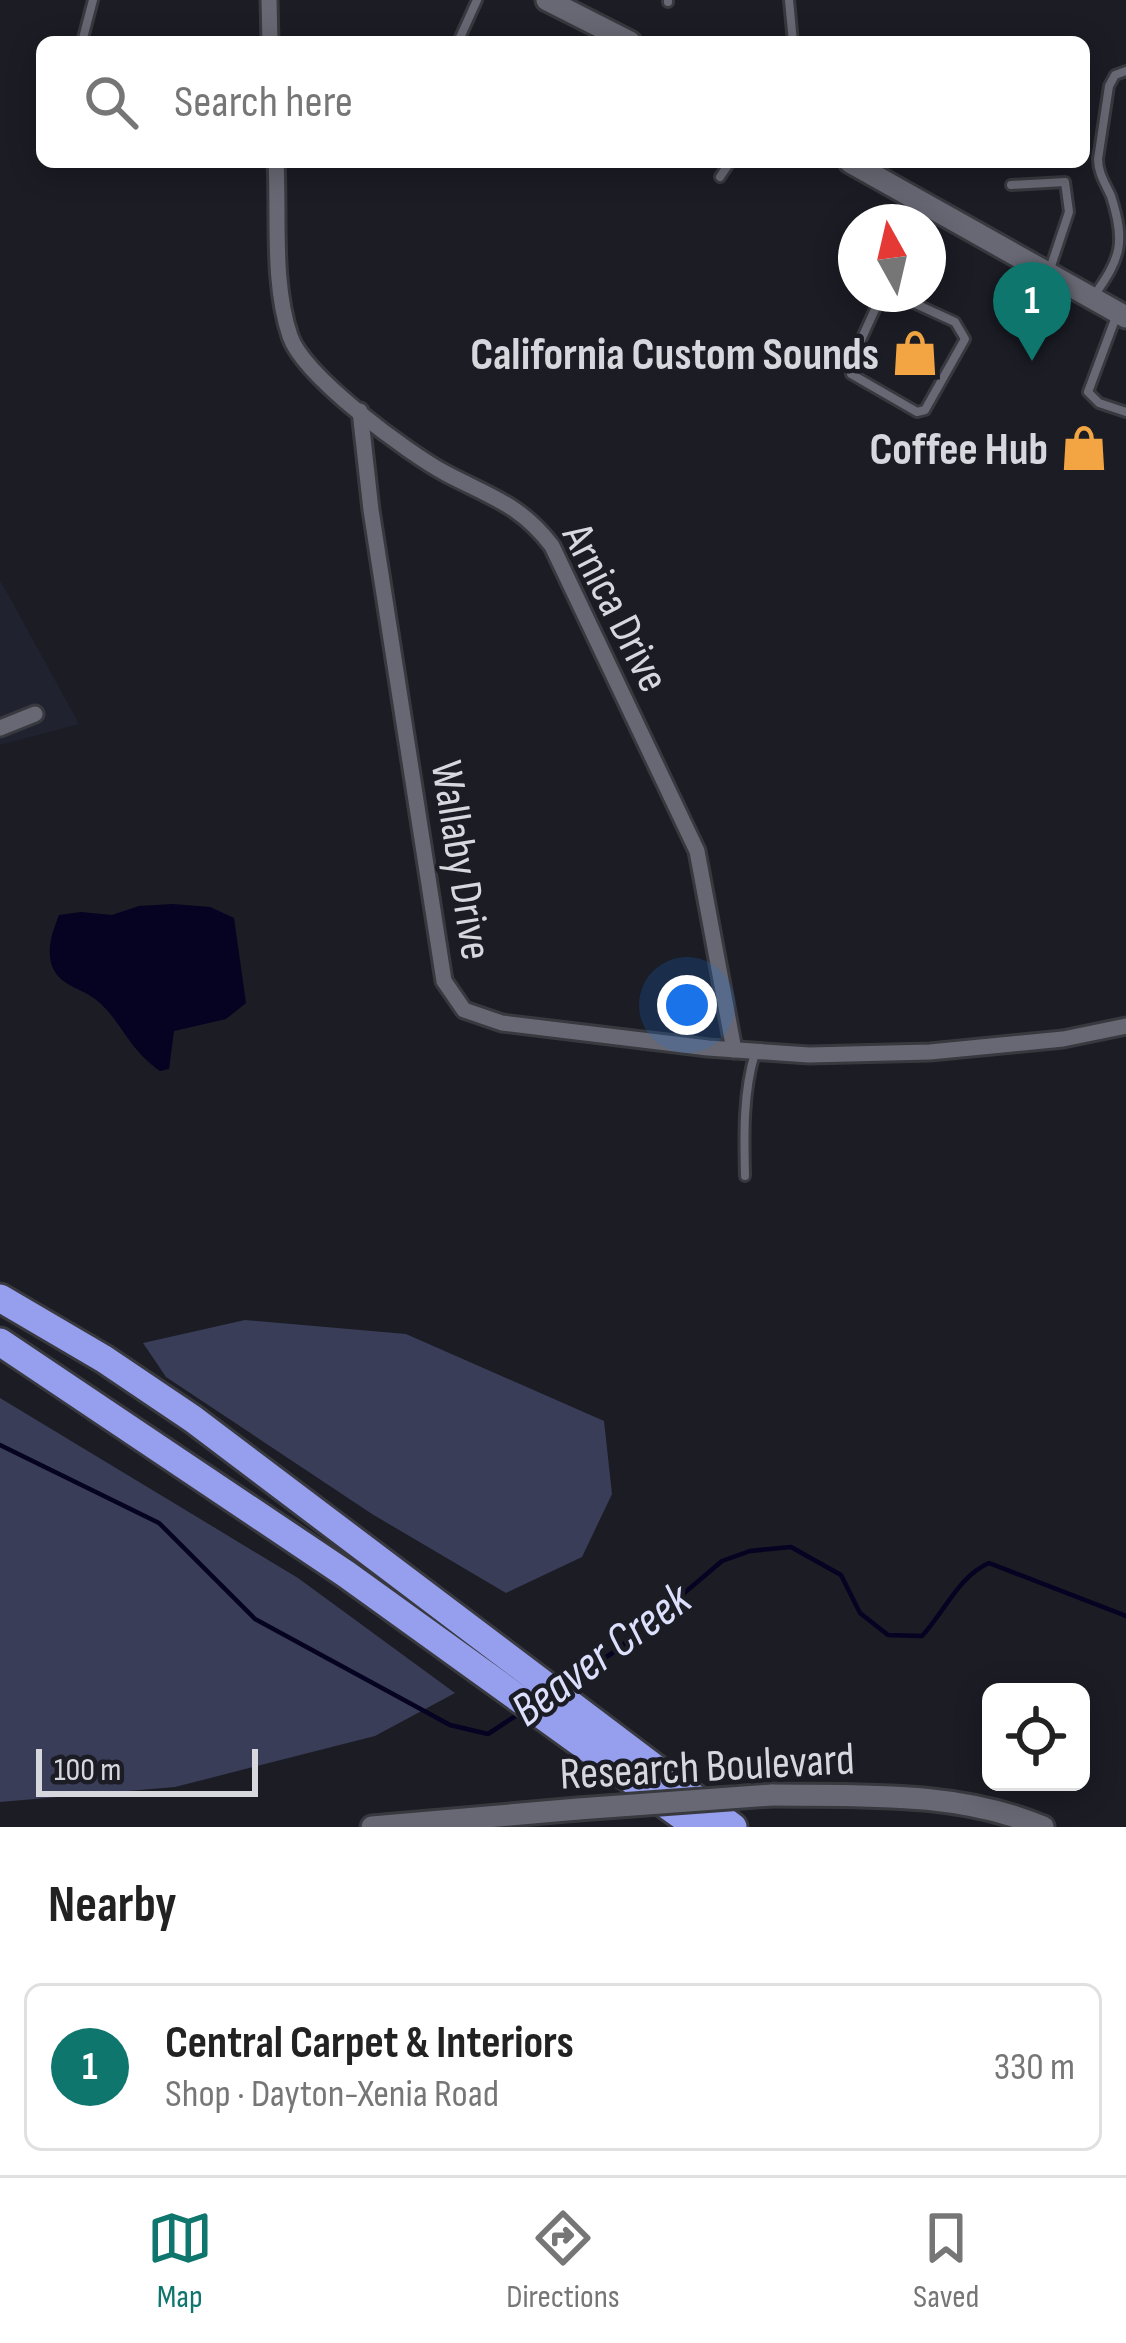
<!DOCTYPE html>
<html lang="en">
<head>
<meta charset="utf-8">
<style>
	:root { --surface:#fff; --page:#f2f2f2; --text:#222; --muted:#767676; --line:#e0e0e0; --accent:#0f766e }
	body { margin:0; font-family:"Sofia Sans Condensed",sans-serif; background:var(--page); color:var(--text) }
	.controls { position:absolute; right:36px; bottom:36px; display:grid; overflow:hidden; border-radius:18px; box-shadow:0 6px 30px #0003 }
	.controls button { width:108px; height:108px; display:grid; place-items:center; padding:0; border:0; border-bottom:3px solid var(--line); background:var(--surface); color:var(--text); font:60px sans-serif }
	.compass { position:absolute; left:838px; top:204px; width:108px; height:108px; border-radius:50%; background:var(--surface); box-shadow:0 6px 30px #0003; rotate:352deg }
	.scale { position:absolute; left:36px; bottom:30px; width:222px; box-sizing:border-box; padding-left:12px; border:6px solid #d7d8de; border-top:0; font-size:33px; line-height:42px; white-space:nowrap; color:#d7d8de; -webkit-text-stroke:9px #1b1c24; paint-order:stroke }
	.you { position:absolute; left:687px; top:1005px; width:42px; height:42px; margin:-30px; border:9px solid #fff; border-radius:50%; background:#1a73e8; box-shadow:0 0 0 18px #1a73e833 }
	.badge { display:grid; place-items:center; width:78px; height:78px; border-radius:50%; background:var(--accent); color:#fff; font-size:39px; font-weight:700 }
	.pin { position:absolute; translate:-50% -99px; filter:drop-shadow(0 3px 6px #0008) }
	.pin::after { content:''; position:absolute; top:63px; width:42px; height:36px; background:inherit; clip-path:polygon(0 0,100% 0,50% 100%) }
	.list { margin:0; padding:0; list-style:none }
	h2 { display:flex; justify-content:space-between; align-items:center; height:156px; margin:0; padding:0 48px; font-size:51px }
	h2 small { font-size:39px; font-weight:400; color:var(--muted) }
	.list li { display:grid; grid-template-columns:78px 1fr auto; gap:36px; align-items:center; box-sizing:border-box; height:168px; margin:0 24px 24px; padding:0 24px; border:3px solid var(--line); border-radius:18px }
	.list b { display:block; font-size:45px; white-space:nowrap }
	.list p { margin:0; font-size:39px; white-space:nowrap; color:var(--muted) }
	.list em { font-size:39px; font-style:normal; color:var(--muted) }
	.icon { flex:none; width:66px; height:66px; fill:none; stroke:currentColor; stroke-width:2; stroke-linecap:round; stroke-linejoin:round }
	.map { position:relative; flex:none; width:1126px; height:1827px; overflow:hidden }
	.search { position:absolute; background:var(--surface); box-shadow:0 6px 30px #0003; left:36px; right:36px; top:36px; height:132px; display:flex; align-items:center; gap:30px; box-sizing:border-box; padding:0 42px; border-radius:18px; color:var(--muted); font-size:45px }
	.sheet { height:348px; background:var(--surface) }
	nav { display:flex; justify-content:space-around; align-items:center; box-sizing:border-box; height:168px; border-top:3px solid var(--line); background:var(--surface); font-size:33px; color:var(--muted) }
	nav a { display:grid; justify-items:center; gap:6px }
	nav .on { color:var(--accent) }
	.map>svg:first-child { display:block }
</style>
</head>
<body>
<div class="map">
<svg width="1126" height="1827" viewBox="0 0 1126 1827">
	<rect width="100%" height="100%" fill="#1b1c24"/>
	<path fill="#212230" d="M0,580L79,724L0,745Z"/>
	<g fill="#3a3d58">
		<path d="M245,1320L406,1334L604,1421L612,1494L582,1557L506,1593L372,1514L166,1377L143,1343Z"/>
		<path d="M0,1398L298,1578L455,1693L375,1736L175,1787L0,1802Z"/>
	</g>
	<path fill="#050222" d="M173,904L210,907L234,918L246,1003L226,1019L174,1031L169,1069L160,1071C127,1048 120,1018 95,999C78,986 58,986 51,963C47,947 53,930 59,915L81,912L112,915L139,906Z"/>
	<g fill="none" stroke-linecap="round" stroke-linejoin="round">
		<g stroke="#050222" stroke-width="4.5">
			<path d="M0,1445L159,1523L255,1619L450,1725L488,1734L520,1713"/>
			<path d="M565,1684L617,1650L722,1561L750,1551L791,1547L841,1575L860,1613L888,1635L922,1636C945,1611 959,1576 989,1563L1126,1616"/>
		</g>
		<defs>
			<g id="lane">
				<path d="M668,0V2"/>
				<path d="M789,0L793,42"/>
				<path d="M82,42L93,0"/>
				<path d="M458,42L477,0"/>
				<path d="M720,177L730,162"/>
				<path d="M1011,185L1065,182L1069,212L1049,272"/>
				<path d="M916,222L926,207"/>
				<path d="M882,294L850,364L851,374L917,412L925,410L965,339L955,322L894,294"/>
				<path d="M1093,297C1121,258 1126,243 1111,196C1105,183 1098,173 1098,159L1109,86L1115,75L1126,71"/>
				<path d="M1117,314L1088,392L1099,403L1126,412"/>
				<path d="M745,1176C744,1135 743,1092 755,1053"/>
			</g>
			<g id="street">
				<path d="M269,0L270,42"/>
				<path d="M276,162C279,217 272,283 290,336C303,376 409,454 447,474C491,497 521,505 552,546L697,851L734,1050"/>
				<path d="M360,411L371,510L444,981L464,1010L502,1023L708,1048L809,1055L930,1052L1063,1039L1126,1026"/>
				<path d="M0,728L35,714"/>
			</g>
			<g id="secondary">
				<path d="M547,0L630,42"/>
				<path d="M850,162L1126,317"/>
				<path d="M772,1795C862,1796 959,1791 1043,1827"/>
				<path d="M372,1827L578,1809"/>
			</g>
			<g id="highway">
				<path d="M0,1298L104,1359L193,1419L733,1827"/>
				<path d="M0,1342L346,1574L697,1827"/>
			</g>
		</defs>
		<use href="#lane" stroke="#38393f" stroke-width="14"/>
		<use href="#street" stroke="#38393f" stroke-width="21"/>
		<use href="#secondary" stroke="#38393f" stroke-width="27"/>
		<use href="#highway" stroke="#38393f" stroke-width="33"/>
		<use href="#lane" stroke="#676873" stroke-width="8"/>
		<use href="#street" stroke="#676873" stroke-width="15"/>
		<use href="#secondary" stroke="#676873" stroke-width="21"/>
		<use href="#highway" stroke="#969eee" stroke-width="27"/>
		<defs>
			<path id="secondary-bridge" d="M578,1809L772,1795"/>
		</defs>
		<use href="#secondary-bridge" stroke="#38393f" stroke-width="27" stroke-linecap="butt"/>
		<use href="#secondary-bridge" stroke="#676873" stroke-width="21"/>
	</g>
	<defs>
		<symbol id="shop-bare" viewBox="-9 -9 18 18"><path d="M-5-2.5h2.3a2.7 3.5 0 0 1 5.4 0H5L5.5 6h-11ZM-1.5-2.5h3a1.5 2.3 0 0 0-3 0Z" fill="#f2a542" stroke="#1b1c24" stroke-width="2.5" paint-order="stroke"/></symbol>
	</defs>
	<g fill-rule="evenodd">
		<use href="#shop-bare" x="882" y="320" width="66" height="66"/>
		<use href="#shop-bare" x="1051" y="415" width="66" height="66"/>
	</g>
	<g text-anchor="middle" stroke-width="9" stroke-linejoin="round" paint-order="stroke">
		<g font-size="45" font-weight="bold" fill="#d7d8de" stroke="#1b1c24" text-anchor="end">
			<text x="879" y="369">California Custom Sounds</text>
			<text x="1048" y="464">Coffee Hub</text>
		</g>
		<g font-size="45" fill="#d7d8de" stroke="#1b1c24">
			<text transform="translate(617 607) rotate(63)" y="16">Arnica Drive</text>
			<text transform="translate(463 860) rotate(81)" y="16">Wallaby Drive</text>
			<text transform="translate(707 1765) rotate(-3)" y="16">Research Boulevard</text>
		</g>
		<g font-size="48" font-style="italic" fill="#dce0fc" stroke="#1b1c24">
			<text transform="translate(600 1653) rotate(-36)" y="17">Beaver Creek</text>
		</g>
	</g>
</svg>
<div class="controls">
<button><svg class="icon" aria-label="locate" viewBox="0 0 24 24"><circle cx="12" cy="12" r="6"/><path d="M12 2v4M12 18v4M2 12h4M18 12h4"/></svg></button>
</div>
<svg class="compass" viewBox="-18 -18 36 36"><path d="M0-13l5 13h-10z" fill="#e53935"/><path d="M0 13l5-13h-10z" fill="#767676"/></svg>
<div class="scale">100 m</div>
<div class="you"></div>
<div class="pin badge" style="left:1032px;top:361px">1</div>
<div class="search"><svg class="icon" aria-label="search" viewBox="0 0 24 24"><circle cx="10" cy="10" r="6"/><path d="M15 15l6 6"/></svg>Search here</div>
</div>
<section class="sheet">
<h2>Nearby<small></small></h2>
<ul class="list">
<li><span class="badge">1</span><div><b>Central Carpet &amp; Interiors</b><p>Shop · Dayton-Xenia Road</p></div><em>330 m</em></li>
</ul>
</section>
<nav>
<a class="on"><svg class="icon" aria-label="map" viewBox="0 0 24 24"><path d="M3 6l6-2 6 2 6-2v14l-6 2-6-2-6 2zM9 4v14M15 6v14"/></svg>Map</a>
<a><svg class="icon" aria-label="directions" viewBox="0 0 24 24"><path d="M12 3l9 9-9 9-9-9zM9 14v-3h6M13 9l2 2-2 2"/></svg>Directions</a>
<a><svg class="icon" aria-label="saved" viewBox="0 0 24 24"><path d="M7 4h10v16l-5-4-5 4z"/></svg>Saved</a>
</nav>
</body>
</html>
